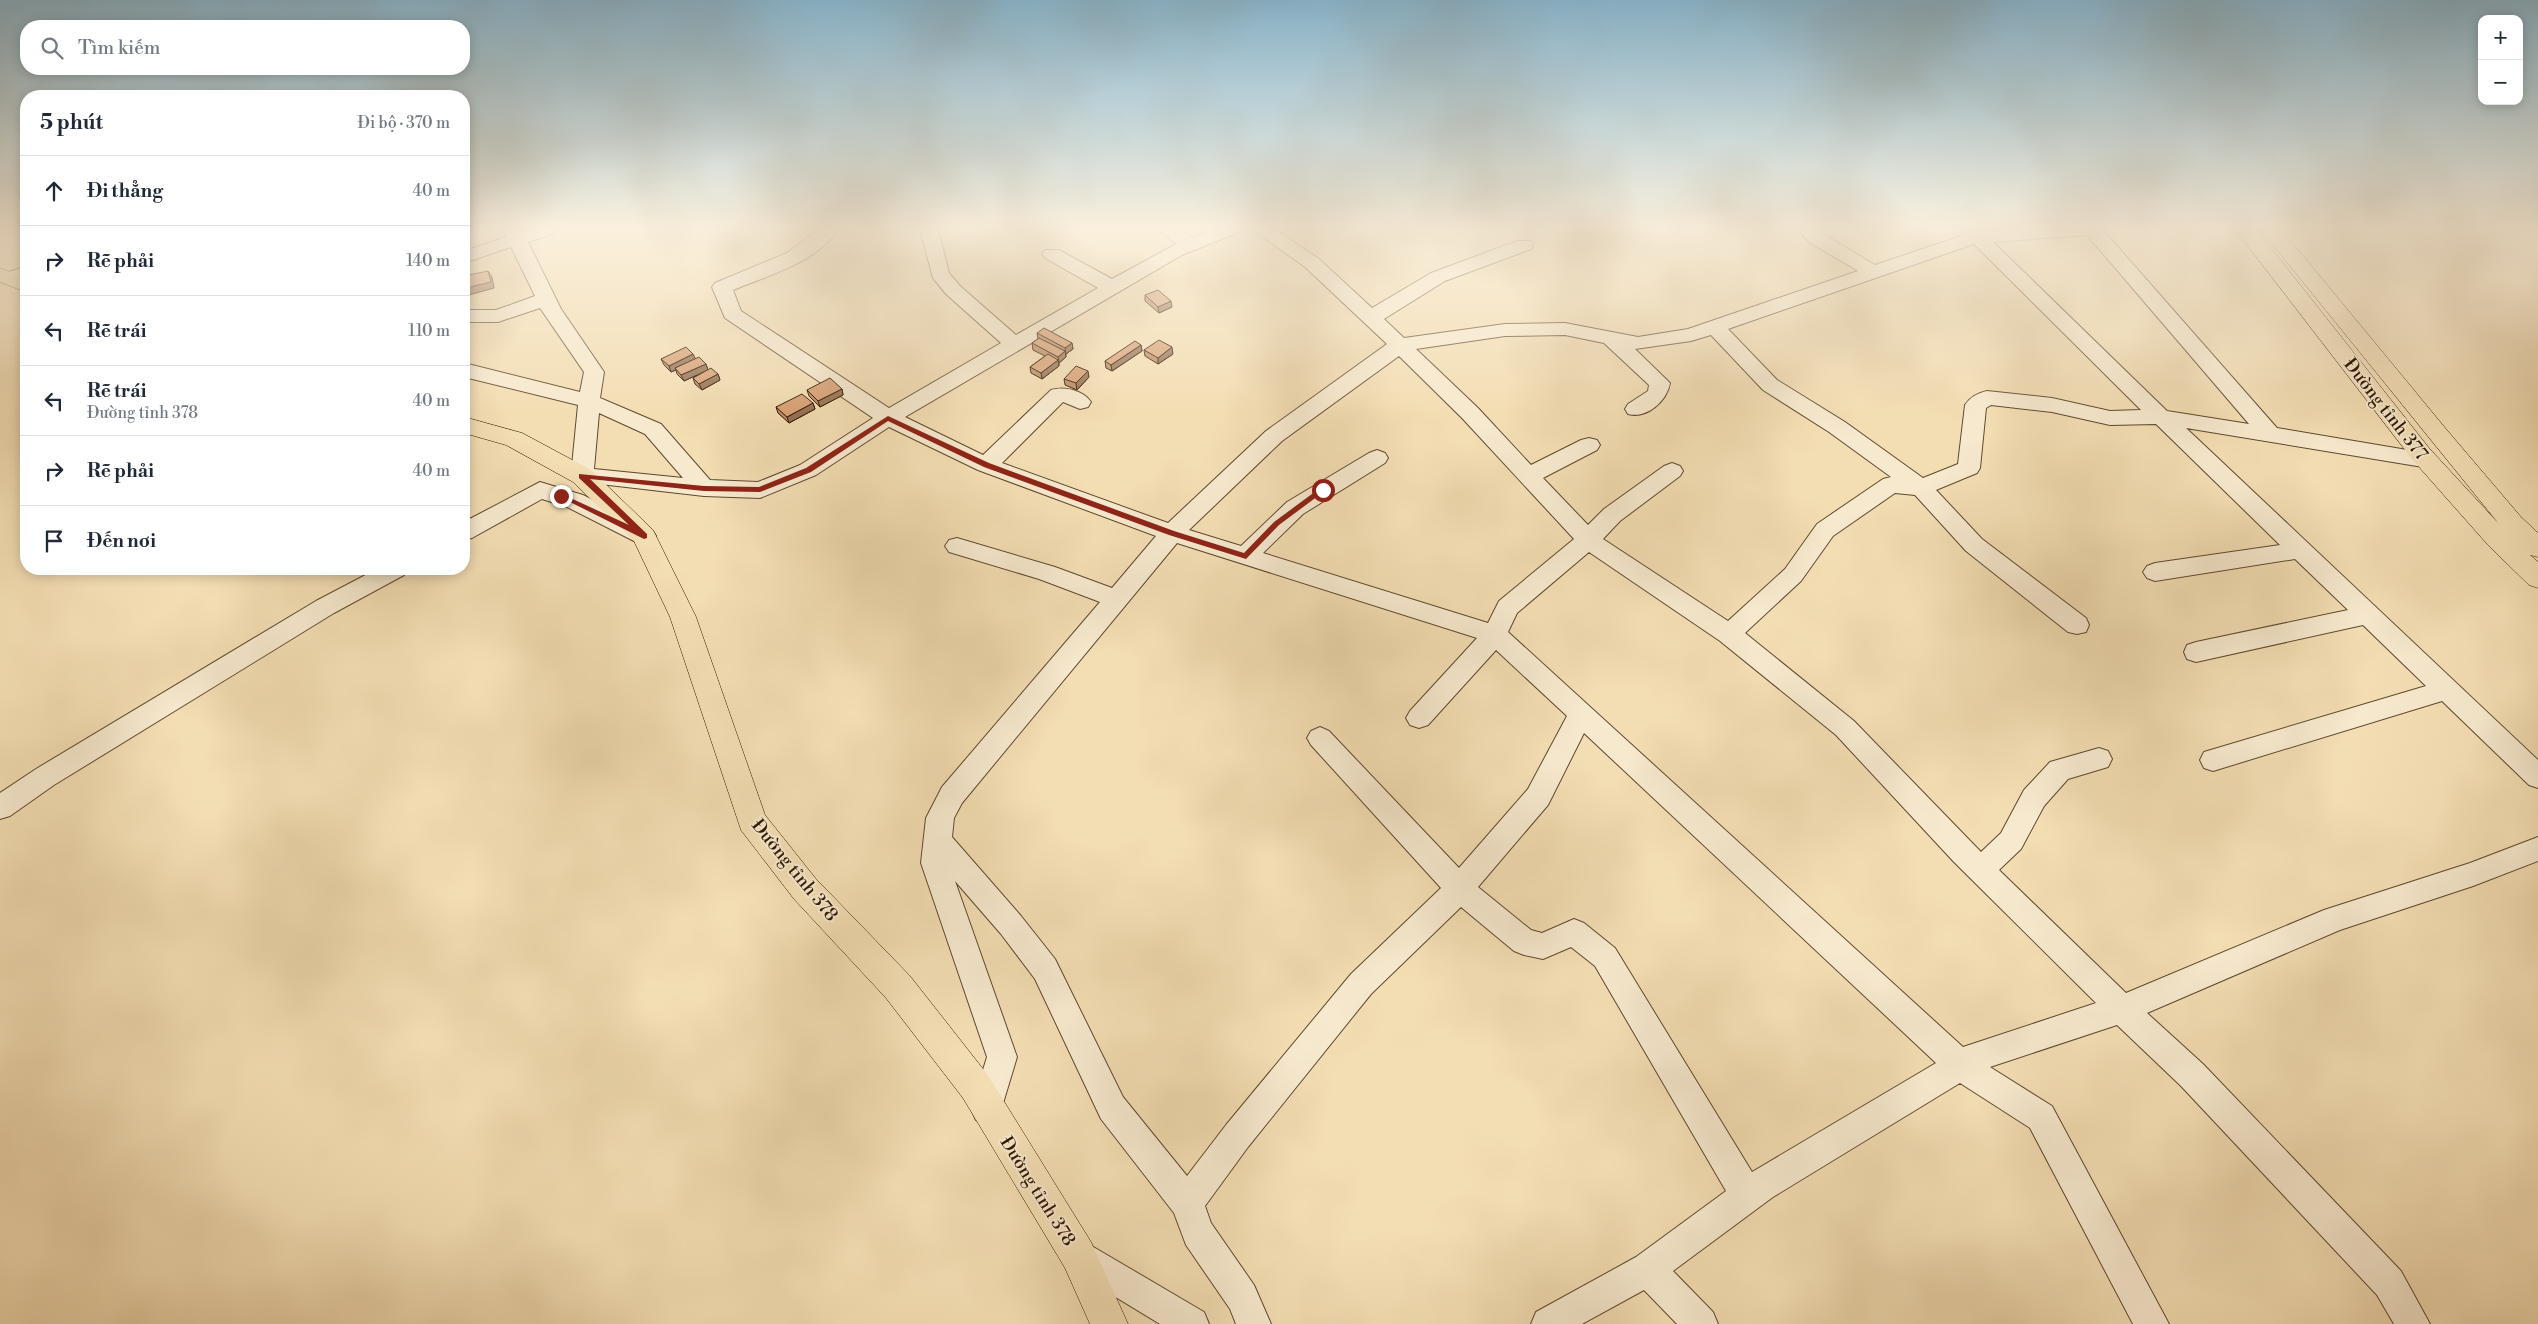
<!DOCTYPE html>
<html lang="vi">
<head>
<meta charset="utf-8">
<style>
	:root { --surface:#fff; --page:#f6f6f7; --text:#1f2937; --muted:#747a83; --line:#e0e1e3 }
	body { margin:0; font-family:"Libre Bodoni",serif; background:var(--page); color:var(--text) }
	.controls { position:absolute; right:15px; top:15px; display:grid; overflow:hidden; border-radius:10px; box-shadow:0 2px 12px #0003 }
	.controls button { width:45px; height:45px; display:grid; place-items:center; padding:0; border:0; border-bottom:1px solid var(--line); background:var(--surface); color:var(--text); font:25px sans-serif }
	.stop { position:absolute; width:15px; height:15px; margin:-11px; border:4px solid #8f2418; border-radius:50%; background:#fff }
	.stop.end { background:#8f2418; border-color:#fff; box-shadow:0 1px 5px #0008 }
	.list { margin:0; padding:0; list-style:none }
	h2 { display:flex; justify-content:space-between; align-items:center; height:65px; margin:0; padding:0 20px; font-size:21px }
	h2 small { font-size:16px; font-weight:400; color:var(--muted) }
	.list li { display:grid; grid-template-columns:32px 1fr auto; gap:15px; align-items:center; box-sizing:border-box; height:70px; padding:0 20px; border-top:1px solid var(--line) }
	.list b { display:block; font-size:19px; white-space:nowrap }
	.list p { margin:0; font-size:16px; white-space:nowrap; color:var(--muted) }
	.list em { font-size:16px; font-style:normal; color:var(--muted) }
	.icon { flex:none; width:28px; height:28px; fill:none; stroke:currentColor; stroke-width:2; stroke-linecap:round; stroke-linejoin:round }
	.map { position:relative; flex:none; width:2538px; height:1324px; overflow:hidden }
	.search { position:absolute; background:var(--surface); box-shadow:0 2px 12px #0003; left:20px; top:20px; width:450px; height:55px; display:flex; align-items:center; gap:12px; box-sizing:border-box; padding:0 18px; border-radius:20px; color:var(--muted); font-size:19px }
	.panel { position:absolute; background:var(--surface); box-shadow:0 2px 12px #0003; left:20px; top:90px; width:450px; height:485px; border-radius:20px }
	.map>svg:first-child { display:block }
</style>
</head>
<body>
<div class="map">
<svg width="2538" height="1324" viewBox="0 0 2538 1324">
	<rect width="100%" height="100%" fill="#f3ddb3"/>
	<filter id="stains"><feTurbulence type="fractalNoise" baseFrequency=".004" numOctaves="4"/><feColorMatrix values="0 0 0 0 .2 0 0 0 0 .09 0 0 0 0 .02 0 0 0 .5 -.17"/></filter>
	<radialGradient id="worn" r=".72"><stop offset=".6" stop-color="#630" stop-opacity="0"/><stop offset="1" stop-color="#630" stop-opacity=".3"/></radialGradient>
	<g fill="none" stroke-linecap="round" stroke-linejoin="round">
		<defs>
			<g id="street">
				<path d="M503,229H521L522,231L556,229L554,233L528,242L561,309L604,372L600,398L661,424L710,480L758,482L800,465L873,418L725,318L712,287L715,283L787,253L819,229H839C816,263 769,275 733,290L741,311L889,408L1001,343L946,294L933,278L920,229H938L949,273L960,286L1016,335L1098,288L1045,258L1042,254L1045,250H1059L1112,279L1176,244L1159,229H1180L1192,238L1213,229H1239L1237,233L1182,255L905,417L983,455L1051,390C1064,386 1083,390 1091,402L1088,407L1080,409L1063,402L1002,463L1168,523L1266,431L1387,344L1305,267L1252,229H1274L1319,259L1372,308L1431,273L1517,241H1531L1533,245L1531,249L1445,281L1384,319L1404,338L1505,324L1565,323L1638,337L1688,329L1858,271L1809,242L1801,233L1802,229H1820L1823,234L1875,265L1964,235L1960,229L1982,231L2102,229L2277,428L2431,454L2434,459L2431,464L2423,467L2186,428L2538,760V788L2529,785L2442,701L2213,771L2204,768L2200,760L2204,752L2426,686L2363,625L2196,662L2187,659L2184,652L2187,645L2196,642L2348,610L2295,559L2155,581L2147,578L2143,572L2147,566L2155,563L2280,545L2156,424L2110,425L2052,412L1991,405L1986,408L1980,468L1977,473L1936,490L1982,539L2086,618L2089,625L2086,632L2077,634L2068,632L1966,551L1915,495L1895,493L1833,536L1801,581L1745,633L1854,721L1981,852L2001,833L2024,790L2050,762L2099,748L2108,751L2112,759L2108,767L2068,779L2044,806L2021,849L1999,870L2126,993L2324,910L2470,863L2538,837V861L2473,886L2340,930L2147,1013L2203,1064L2401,1271L2430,1324H2394L2377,1295L2181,1086L2117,1025L1990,1067L2052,1106L2169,1324H2133L2030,1128L1960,1083L1773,1197L1673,1271L1713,1312L1718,1324H1677L1644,1290L1582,1324H1531L1536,1312L1636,1257L1726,1191L1595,966L1571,947L1543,959L1524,955L1514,951L1461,907L1371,994L1248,1147L1205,1206L1211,1223L1254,1285L1271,1324H1236L1230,1309L1186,1245L1174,1213L1101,1119L1035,979L1001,934L955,881L1017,1057L998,1120L987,1124L976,1120L971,1109L987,1057L921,863L926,818L942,787L1100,602L1039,579L949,552L945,546L949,540L957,538L1055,567L1112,588L1156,536L978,470L889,427L816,475L760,498L704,496L574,481L571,476L578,405L464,377V363L580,392L584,372L540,308L498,322H464V310H496L535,296L511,247L464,263V251L506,237ZM2087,235L2249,424L2167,411L1993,242ZM1974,244L2141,410L2110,411L2052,398L1987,391C1978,393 1970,397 1965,405L1958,464L1923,478L1845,422L1777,380L1728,329ZM1565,335L1604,343L1649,385L1648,391L1628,404L1625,409L1628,414C1647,419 1667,401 1670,383L1635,349L1691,341L1711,335L1763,390L1829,432L1891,477L1883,479L1817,524L1785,569L1728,621L1603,539L1620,521L1680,476L1683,471L1680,466L1672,463L1664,466L1604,509L1588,525L1543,478L1597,450L1600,445L1597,440L1589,438L1581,440L1531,465L1478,408L1416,349L1505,336ZM1399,356L1462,418L1574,539L1499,601L1488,623L1263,553L1303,514L1385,463L1388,458L1385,453L1377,450L1369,453L1287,502L1241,546L1189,530L1282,441ZM599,413L645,434L683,478L594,469ZM1177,543L1477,638L1410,711L1406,718L1410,725L1419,728L1428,725L1496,650L1567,716L1528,789L1459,868L1329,731L1320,727L1311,731L1307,738L1311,745L1441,888L1351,974L1226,1125L1187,1176L1123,1097L1055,959L1021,916L952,837L954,818L962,803ZM1589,552L1720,641L1836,735L1954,862L2096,1003L1963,1047L1508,632L1517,613ZM1584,733L1936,1063L1752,1172L1615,948L1584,923L1574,919L1542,933L1531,930L1478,887L1548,805Z"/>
				<path d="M26,266V279L10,284L3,282L0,278L3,274Z"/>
				<path d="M540,482L583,495L652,530L656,536L652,542L644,544L636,542L567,507L542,499L472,538L464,540V522Z"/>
				<path d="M377,569H408L404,575L334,613L54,785L10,816L0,819V793L36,769L316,601Z"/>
				<path d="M1078,1238L1204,1312L1209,1324H1160L1066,1267L1061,1255L1066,1243Z"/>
			</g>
			<g id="primary">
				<path d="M2235,229H2256L2429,448L2499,524L2260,229H2281L2446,429L2521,517L2538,533V557L2530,555L2538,562V588L2529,585L2488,545L2412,459Z"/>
				<path d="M0,268L26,278V292L0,282Z"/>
				<path d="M464,417L522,433L591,470L653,530L696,617L765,815L816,879L910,976L987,1074L1091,1242L1128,1324H1090L1065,1268L963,1098L886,998L794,899L741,830L670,617L634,541L573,482L506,445L464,433Z"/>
			</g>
		</defs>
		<use href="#street" stroke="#5e482d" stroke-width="2"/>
		<use href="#primary" stroke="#2d1600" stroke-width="1"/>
		<use href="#street" fill="#f7e9ce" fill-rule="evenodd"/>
		<use href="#primary" fill="#f3ddb3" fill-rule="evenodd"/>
	</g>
	<g fill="#ba8a65" stroke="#2d1600">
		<path d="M1145,295L1172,307L1159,313L1145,301Z"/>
		<path d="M1037,333L1072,343L1073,349L1066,354V357L1059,363V366L1042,379L1031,373L1030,367L1045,356L1033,350L1032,343L1038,339Z"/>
		<path d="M1141,345L1142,351L1112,371L1106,368L1105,361Z"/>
		<path d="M1144,350L1173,354L1158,364L1145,356Z"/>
		<path d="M693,354L695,359L706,364L708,370L718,374L720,380L702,390L695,384L693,378L697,375L684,381L677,374L676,370L671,372L664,365L661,359Z"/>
		<path d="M1089,377L1077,390L1065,385L1064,379Z"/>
		<path d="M842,389L843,395L820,407L809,396L807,390Z"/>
		<path d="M813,403L815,409L789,423L778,413L776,407Z"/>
	</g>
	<g fill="#977153" stroke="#2d1600">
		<path d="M488,271L492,277L494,288L469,295L466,288Z"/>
		<path d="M1171,301L1172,307L1159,313L1158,307Z"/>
		<path d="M1072,343L1073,349L1066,354L1065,348Z"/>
		<path d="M1141,345L1142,351L1112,371L1111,365Z"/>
		<path d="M1172,347L1173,354L1158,364V358Z"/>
		<path d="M1065,351L1066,357L1059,363L1058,357Z"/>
		<path d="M693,354L696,360L675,368L676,370L671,372L669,366Z"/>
		<path d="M1058,360L1059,366L1042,379L1041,373Z"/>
		<path d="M706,364L708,370L684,381L681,375Z"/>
		<path d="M1088,371L1089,377L1077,390L1076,383Z"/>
		<path d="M718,374L720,380L702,390L699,384Z"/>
		<path d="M842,389L843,395L820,407L818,401Z"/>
		<path d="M813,403L815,409L789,423L787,417Z"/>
	</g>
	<g fill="#d8a176" stroke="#2d1600">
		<path d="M488,271L491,282L466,288L464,276Z"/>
		<path d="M1158,290L1171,301L1158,307L1145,295Z"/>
		<path d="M1044,328L1072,343L1065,348L1037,333Z"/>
		<path d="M1039,338L1065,351L1058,357L1032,343Z"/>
		<path d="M1159,340L1172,347L1158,358L1144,350Z"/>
		<path d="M1135,341L1141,345L1111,365L1105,361Z"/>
		<path d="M686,347L693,354L669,366L661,359Z"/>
		<path d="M1048,354L1058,360L1041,373L1030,367Z"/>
		<path d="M699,357L706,364L681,375L675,368Z"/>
		<path d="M1076,366L1088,371L1076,383L1064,379Z"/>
		<path d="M711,368L718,374L699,384L693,378Z"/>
		<path d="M830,378L842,389L818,401L807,390Z"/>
		<path d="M802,394L813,403L787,417L776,407Z"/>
	</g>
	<linearGradient id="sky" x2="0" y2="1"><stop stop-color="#89b7d0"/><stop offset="0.55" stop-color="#faf0dd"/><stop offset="1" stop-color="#faf0dd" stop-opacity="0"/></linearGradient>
	<rect width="2538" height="414" fill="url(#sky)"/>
	<path fill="#8f2418" d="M888,416L989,463L1174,531L1244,553L1274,522L1320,488L1326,490L1279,525L1246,559L1169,535L984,467L888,421L811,472L760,492L704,491L590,479L647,534V538L644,539L558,496L564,495L629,525L579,478V474L704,486L759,487L806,468Z"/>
	<g text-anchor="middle" stroke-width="4" stroke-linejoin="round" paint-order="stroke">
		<g font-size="18" fill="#2d1600" stroke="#f7e9ce">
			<text transform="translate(2386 409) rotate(52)" y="6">Đường tỉnh 377</text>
			<text transform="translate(795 870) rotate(51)" y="6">Đường tỉnh 378</text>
			<text transform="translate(1038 1191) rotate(58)" y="6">Đường tỉnh 378</text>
		</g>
	</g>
	<rect width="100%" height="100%" filter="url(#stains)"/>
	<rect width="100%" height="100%" fill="url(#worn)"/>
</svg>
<div class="controls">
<button>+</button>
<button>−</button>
</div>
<div class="stop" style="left:1323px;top:490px"></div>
<div class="stop end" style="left:561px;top:496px"></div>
<div class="search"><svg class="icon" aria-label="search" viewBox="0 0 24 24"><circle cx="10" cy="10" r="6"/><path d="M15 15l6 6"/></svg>Tìm kiếm</div>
<section class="panel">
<h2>5 phút<small>Đi bộ · 370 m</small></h2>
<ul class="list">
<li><svg class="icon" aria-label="ahead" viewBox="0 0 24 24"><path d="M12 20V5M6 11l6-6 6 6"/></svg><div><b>Đi thẳng</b></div><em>40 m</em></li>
<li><svg class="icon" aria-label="right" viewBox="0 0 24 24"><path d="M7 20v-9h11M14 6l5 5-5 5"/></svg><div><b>Rẽ phải</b></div><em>140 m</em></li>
<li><svg class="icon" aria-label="left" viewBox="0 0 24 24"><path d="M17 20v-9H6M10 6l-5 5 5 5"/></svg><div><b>Rẽ trái</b></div><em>110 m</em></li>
<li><svg class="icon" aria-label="left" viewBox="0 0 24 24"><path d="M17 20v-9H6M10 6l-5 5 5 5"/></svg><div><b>Rẽ trái</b><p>Đường tỉnh 378</p></div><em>40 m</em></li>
<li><svg class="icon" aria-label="right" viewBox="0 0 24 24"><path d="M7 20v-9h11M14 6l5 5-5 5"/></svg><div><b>Rẽ phải</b></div><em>40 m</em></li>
<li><svg class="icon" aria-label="arrive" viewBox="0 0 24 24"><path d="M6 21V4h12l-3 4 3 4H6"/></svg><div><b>Đến nơi</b></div></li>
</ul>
</section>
</div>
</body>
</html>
